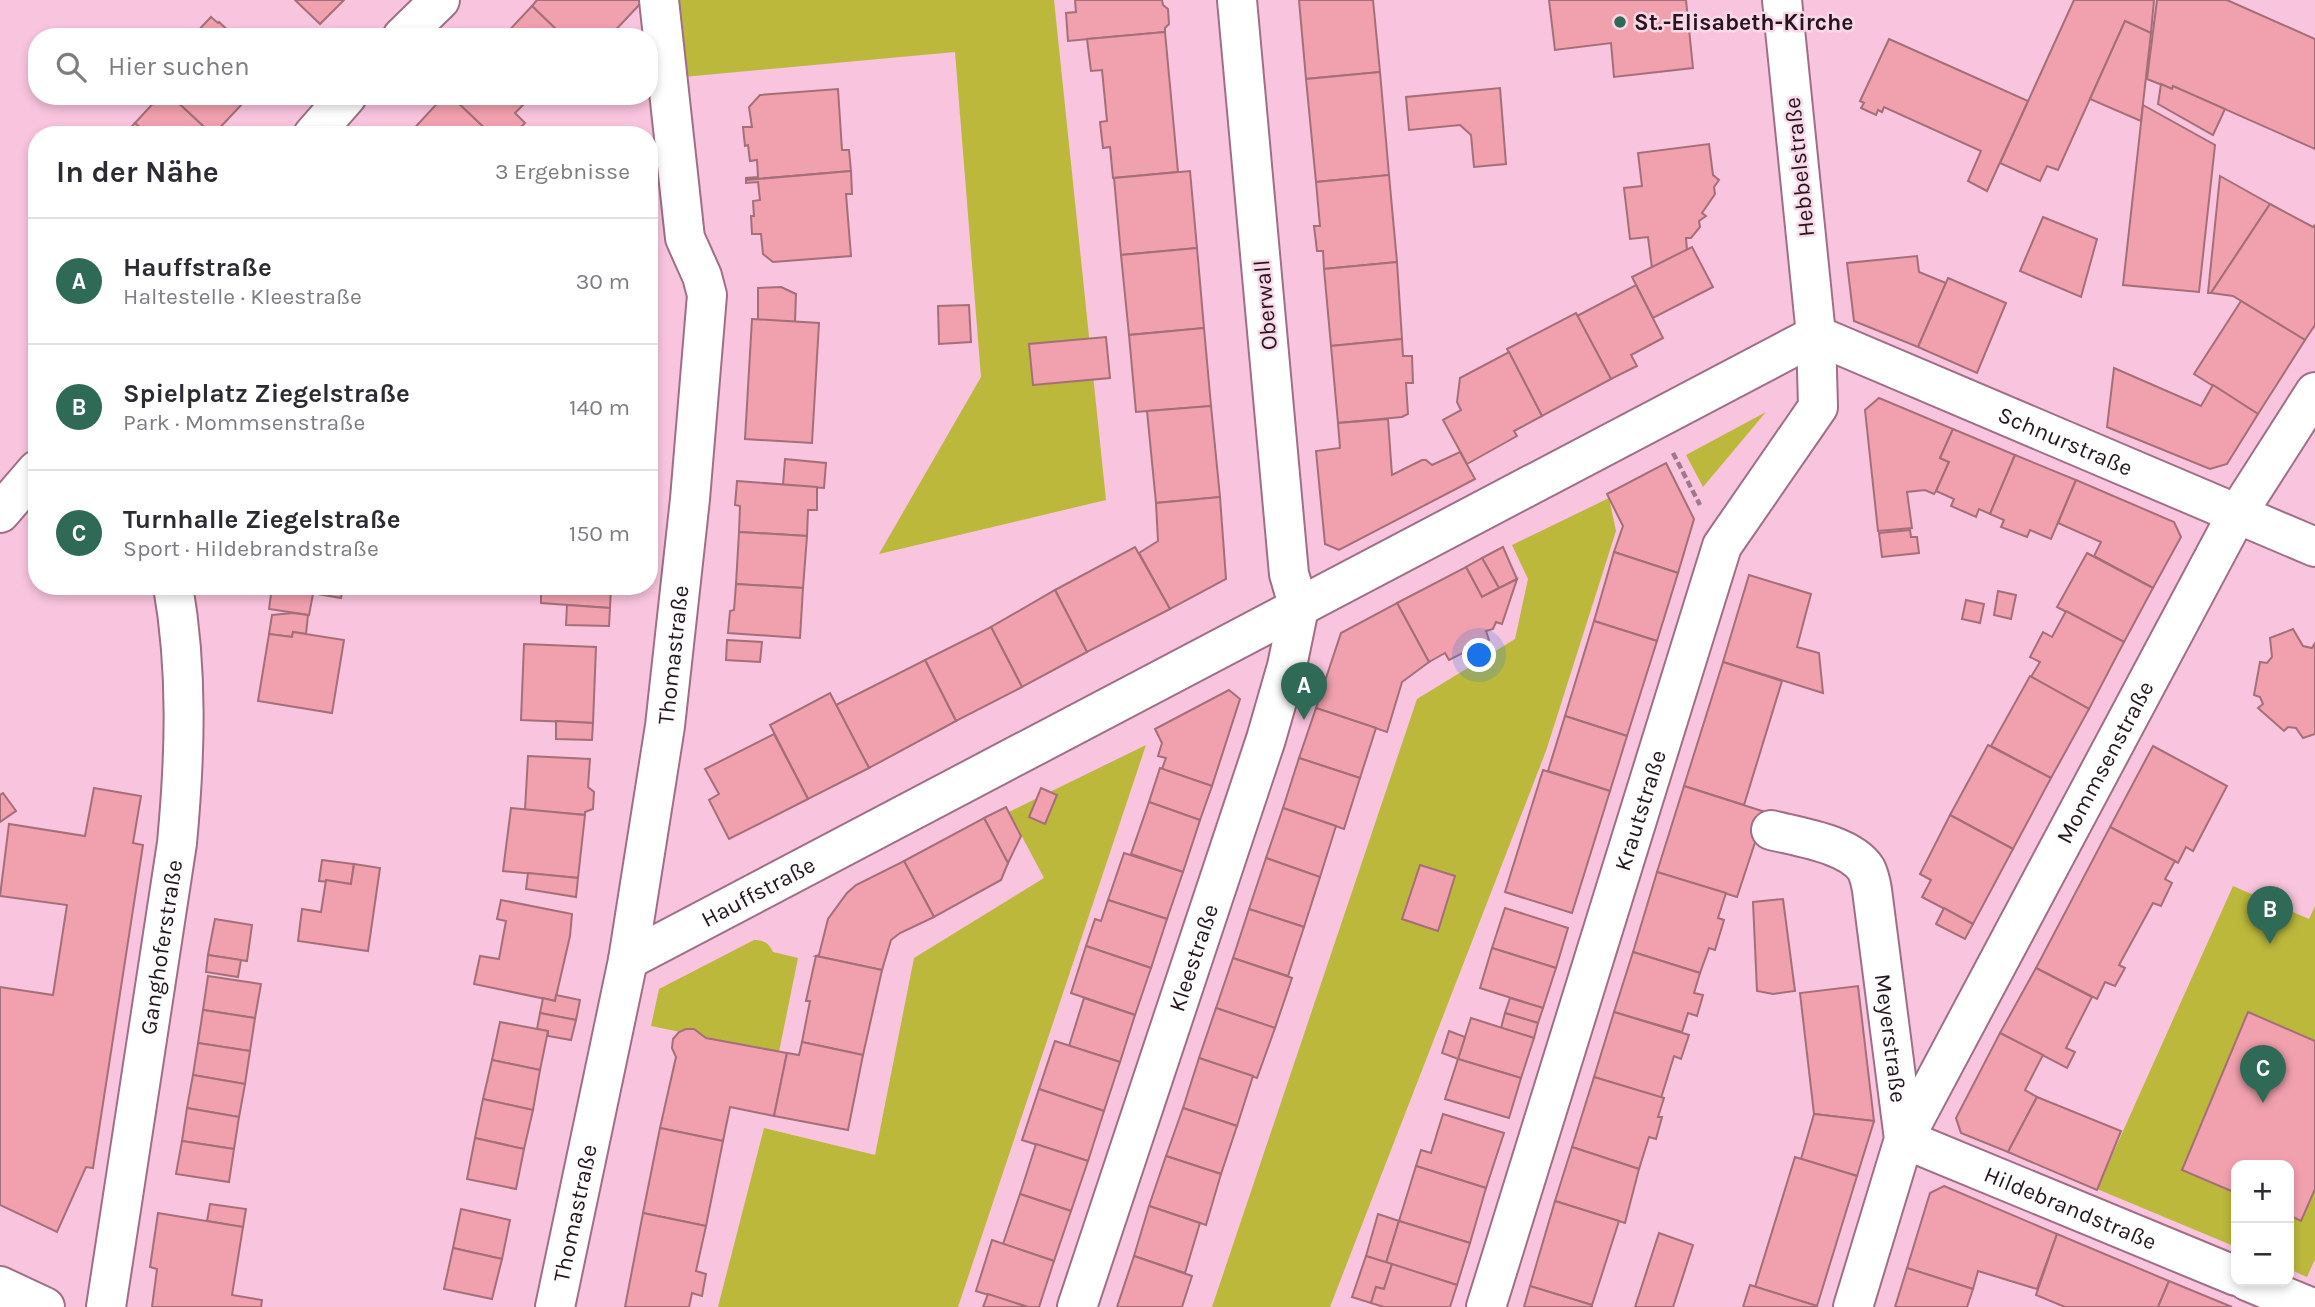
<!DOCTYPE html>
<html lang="de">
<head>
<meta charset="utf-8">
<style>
	:root { --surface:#fff; --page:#f7f7f7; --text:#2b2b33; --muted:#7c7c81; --line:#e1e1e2; --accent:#2e6a56 }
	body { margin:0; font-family:Karla,sans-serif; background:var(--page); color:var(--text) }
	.controls { position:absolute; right:21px; bottom:21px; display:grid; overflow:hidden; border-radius:14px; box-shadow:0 4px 10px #0003 }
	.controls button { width:63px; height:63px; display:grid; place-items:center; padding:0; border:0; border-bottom:2px solid var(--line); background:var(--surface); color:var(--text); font:35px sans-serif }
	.you { position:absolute; left:1480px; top:656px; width:24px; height:24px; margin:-18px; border:5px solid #fff; border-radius:50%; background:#1a73e8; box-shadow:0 0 0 10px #1a73e833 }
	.badge { display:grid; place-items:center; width:46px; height:46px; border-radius:50%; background:var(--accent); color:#fff; font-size:23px; font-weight:700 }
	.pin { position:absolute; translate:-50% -58px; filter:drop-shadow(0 2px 4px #0008) }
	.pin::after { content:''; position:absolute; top:37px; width:24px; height:21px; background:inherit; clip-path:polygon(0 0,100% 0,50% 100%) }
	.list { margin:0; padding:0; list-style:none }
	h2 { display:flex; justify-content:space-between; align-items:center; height:91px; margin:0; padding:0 28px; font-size:30px }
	h2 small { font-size:23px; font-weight:400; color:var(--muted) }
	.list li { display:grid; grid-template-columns:46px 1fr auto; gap:21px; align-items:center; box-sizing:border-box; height:126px; padding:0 28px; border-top:2px solid var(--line) }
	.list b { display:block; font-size:26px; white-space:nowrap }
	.list p { margin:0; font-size:23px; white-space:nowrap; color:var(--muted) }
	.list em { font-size:23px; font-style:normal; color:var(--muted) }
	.icon { flex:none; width:38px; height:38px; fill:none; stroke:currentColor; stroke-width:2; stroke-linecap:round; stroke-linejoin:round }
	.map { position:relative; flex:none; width:2315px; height:1307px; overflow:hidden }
	.search { position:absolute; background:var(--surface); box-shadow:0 4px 10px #0003; left:28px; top:28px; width:630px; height:77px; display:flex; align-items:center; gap:18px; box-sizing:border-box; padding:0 24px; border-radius:28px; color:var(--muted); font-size:26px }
	.panel { position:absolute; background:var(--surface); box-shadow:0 4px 10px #0003; left:28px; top:126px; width:630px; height:469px; border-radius:28px }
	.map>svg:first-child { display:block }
</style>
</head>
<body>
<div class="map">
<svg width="2315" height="1307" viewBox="0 0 2315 1307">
	<rect width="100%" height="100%" fill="#f9c4dd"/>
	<g fill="#bbb83c">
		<path d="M674,0H1054L1106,500L879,554L981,377L955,52L683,77Z"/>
		<path d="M1766,412L1703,487L1686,455Z"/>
		<path d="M1609,498L1616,531L1546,751L1330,1307H1212L1417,699L1515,639L1528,579L1512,545Z"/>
		<path d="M1146,745L958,1307H718L764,1128L875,1155L914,958L1044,878L1009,812Z"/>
		<path d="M2233,886L2309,919L2315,906V1259L2307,1277L2289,1269V1165H2236V1247L2097,1189Z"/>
		<path d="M754,940C764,940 769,943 773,952L798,958L779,1052L651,1026L659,989Z"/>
	</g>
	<g fill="#f1a0ae" stroke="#a46f78" stroke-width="2">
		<path d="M295,0H344L320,24Z"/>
		<path d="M537,0H640V4L609,37H564L532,6Z"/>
		<path d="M1075,0H1162L1163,5L1168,9L1169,24L1165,28V32L1068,41L1066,13L1076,12Z"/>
		<path d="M1299,0H1373L1380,72L1306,79Z"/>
		<path d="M1549,0H1686L1693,68L1614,77L1611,43L1555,50Z"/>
		<path d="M2074,0H2154L2151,33L2125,21L2058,170L2047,166L2040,181L2000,163Z"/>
		<path d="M2157,0H2227L2315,39V149L2173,86L2172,89L2147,79Z"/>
		<path d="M532,6L564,37H503Z"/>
		<path d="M211,17L218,23L219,22L235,37H192Z"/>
		<path d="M2125,21L2151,33L2141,121L2090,99Z"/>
		<path d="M1165,32L1178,172L1113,178L1110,147L1103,148L1100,122L1107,121L1102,70L1091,71L1087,39Z"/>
		<path d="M1889,39L2028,101L1987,191L1968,181L1981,151L1884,107L1882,112L1878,110L1876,115L1861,108L1864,103L1860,101Z"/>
		<path d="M1380,72L1389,175L1316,182L1306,79Z"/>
		<path d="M2161,84L2172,89L2173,86L2225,109L2213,135L2158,104Z"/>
		<path d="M1500,88L1506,164L1474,167L1471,135L1460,125L1409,130L1406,97Z"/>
		<path d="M838,89L842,150H849L851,171L746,180V178L758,177L757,160L750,161L748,145L745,146L743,127H752L749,107L760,95Z"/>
		<path d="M160,96H171L213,135H148L135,123Z"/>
		<path d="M171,96H235L243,103L213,135Z"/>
		<path d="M444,96H451L492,135H408Z"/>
		<path d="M451,96H532L515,113L525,123L513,135H492Z"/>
		<path d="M2143,105L2215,145L2199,292L2123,285Z"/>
		<path d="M135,123L148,135H124Z"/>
		<path d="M1709,144L1713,175L1719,180L1714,187L1715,194L1702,213L1706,216L1699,221L1700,227L1691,238H1686L1687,250L1652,268L1648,237L1630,239L1624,188L1642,186L1638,153Z"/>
		<path d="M851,171L852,194H846L851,256L773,262L763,254L761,234H752L751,216H754L753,201L760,200L758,182L746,183V180Z"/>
		<path d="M1190,171L1197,248L1121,255L1114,178Z"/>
		<path d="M1389,175L1397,262L1324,269L1323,251H1317L1314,226H1320L1316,182Z"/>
		<path d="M2220,176L2270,204L2211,293H2208Z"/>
		<path d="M2270,204L2313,227L2315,225V325L2305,340L2233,296L2211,293Z"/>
		<path d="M2043,217L2097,239L2081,297L2020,271Z"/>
		<path d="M1692,247L1713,287L1653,318L1632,277Z"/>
		<path d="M1197,248L1204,328L1129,335L1121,255Z"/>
		<path d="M1917,256L1919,272L1946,283L1918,347L1854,321L1847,263Z"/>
		<path d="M1397,262L1402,339L1331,346L1324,269Z"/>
		<path d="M1948,278L2006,303L1977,373L1918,347Z"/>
		<path d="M1636,285L1663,338L1631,355L1637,366L1611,379L1577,316Z"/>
		<path d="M781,287L796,294L795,322L758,320V288Z"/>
		<path d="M2241,301L2305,340L2258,414L2194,374Z"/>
		<path d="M969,305L971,342L939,344L938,306Z"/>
		<path d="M1576,313L1611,379L1542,416L1507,349Z"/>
		<path d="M752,319L819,323L812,443L745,439Z"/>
		<path d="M1204,328L1211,406L1136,412L1129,335Z"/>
		<path d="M1106,337L1110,378L1033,385L1029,344Z"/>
		<path d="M1402,339L1403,356H1412L1413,383H1406L1408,414L1402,417L1338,423L1331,346Z"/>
		<path d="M1509,352L1542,416L1514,431L1517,436L1467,464L1443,420L1461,410L1457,402L1460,378Z"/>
		<path d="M2114,368L2201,406L2213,385L2258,414L2227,464L2210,469L2107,427Z"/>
		<path d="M1879,398L1953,429L1940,458L1949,462L1936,491L1934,494L1925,490L1907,492L1912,528L1878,531L1865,410Z"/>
		<path d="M1211,406L1220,497L1156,503L1147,411Z"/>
		<path d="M1388,419L1392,475L1422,460H1426L1432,465L1460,452L1475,479L1339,550L1325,544L1316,451L1340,448L1338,423Z"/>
		<path d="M1953,429L2015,455L1990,514L1979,509L1976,517L1951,506L1954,499L1936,491L1949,462L1940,458Z"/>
		<path d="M2015,455L2076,480L2051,539L2030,530L2027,537L2001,527L2004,520L1990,514Z"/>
		<path d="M785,459L826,463L824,488L783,485Z"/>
		<path d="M1666,463L1694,519L1678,573L1614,552L1623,526L1607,494Z"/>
		<path d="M2076,480L2174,522L2181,537L2153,588L2094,556L2101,542L2058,523Z"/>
		<path d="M737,481L817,487V510H808L807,536L739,532L740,506L735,505Z"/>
		<path d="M1220,497L1226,579L1170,609L1139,553L1158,541L1156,503Z"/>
		<path d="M1910,530L1911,537H1917L1919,553L1882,557L1879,533Z"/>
		<path d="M739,532L807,536L803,588L736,584Z"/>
		<path d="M1135,547L1170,609L1087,652L1055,590Z"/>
		<path d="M1503,547L1517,579L1499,588L1482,558Z"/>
		<path d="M1614,552L1678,573L1657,641L1594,621Z"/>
		<path d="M2087,553L2153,588L2124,642L2057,607Z"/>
		<path d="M1482,558L1499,588L1482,597L1466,567Z"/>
		<path d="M1466,567L1482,597L1517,579L1502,624L1496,622L1493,629L1486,631L1489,640L1449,660L1445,653L1429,662L1397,603Z"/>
		<path d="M1749,575L1811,594L1797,647L1819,653L1823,693L1723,662Z"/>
		<path d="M736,584L803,588L800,638L728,633L730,611L734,610Z"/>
		<path d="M272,586H343L341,598Z"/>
		<path d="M541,586H611L610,608L541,603Z"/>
		<path d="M272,587L313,594L309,615L269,609Z"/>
		<path d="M1055,590L1087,652L1022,687L991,627Z"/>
		<path d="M1998,591L2016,595L2011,619L1994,615Z"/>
		<path d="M1966,600L1984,604L1980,623L1962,619Z"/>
		<path d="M1397,603L1429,662L1402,682L1387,732L1316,708L1341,633Z"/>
		<path d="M567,605L610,608L609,626L566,625Z"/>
		<path d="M2066,611L2124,642L2089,709L2031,677L2040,662L2030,657L2043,632L2052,637Z"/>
		<path d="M293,613L308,615L306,634L293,632L292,637L269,634L272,615Z"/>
		<path d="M1594,621L1657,641L1627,736L1565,716Z"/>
		<path d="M991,627L1022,687L956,721L925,660Z"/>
		<path d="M2293,629L2303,646L2312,648L2315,643V734L2303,738L2296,728L2288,727L2284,731L2258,708L2263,704L2260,697L2254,695L2260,662L2267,663L2272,657L2270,638Z"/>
		<path d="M293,632L344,640L332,713L258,701L269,634L292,637Z"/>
		<path d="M727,640L762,642L760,662L726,660Z"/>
		<path d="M524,644L596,647L593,723L521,720Z"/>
		<path d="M925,660L956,721L869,768L836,705Z"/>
		<path d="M1723,662L1782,681L1744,805L1684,786Z"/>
		<path d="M2030,676L2089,709L2051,778L1991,746Z"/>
		<path d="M1229,690L1240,699L1212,786L1162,769L1166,758L1158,756L1162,743L1155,729Z"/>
		<path d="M830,693L869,768L808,799L770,725Z"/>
		<path d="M1316,708L1376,728L1360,778L1299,758Z"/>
		<path d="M1565,716L1627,736L1610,791L1548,771Z"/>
		<path d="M556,721L593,723L592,740L556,739Z"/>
		<path d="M774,734L808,799L729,839L709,800L719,794L705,769Z"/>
		<path d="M1988,745L2051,778L2013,849L1950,815Z"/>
		<path d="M2153,746L2227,786L2193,851L2186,847L2178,863L2110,827Z"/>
		<path d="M528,756L590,759L588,787L594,792L593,809L585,812V815L525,810Z"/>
		<path d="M1299,758L1360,778L1344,829L1283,808Z"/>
		<path d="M1160,768L1212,786L1200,820L1149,802Z"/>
		<path d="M1543,770L1610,791L1572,913L1505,892Z"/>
		<path d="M1684,786L1765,812L1737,897L1657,872Z"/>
		<path d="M94,788L141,796L133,843L143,845L93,1168L86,1167L57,1232L0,1205V987L53,995L67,905L0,896L9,824L85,836Z"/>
		<path d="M1041,788L1057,795L1045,824L1029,817Z"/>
		<path d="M3,793L16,811L0,822V795Z"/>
		<path d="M1149,802L1200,820L1183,872L1131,854Z"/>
		<path d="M1006,807L1021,836L1008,863L984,818Z"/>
		<path d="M511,808L585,815L578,878L503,871Z"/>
		<path d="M1283,808L1336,826L1320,877L1266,858Z"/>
		<path d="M1950,815L2013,849L1973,924L1922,897L1931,880L1920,874Z"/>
		<path d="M984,818L1008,863L1001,880L934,917L904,861Z"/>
		<path d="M2110,827L2175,861L2165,879L2172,883L2161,906L2153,903L2119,965L2125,968L2115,986L2105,982L2097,999L2036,968Z"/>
		<path d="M1124,853L1183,872L1167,919L1108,900Z"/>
		<path d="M1266,858L1320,877L1304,927L1249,909Z"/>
		<path d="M322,860L354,864L351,884L319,881Z"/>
		<path d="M904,861L934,917L900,933L891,940L882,970L816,956L819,955L828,919L847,893L856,885Z"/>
		<path d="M354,864L380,868L368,951L298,941L302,909L321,912L326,880L351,884Z"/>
		<path d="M1420,865L1455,876L1438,931L1402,919Z"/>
		<path d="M1657,872L1726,893L1718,918L1724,920L1715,950L1709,948L1700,973L1633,952Z"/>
		<path d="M528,873L578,878L576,897L526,889Z"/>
		<path d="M1783,899L1795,991L1773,994L1757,991L1753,902Z"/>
		<path d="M501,900L572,914L570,936L555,1001L474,984L480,956L499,959L506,921L497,919Z"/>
		<path d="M1108,900L1167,919L1151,968L1086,946L1095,919L1101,921Z"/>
		<path d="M1505,908L1568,928L1556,968L1492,948Z"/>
		<path d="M1944,908L1973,924L1965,939L1936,924Z"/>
		<path d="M1249,909L1304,927L1288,976L1233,958Z"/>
		<path d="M215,919L252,925L247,961L208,955Z"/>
		<path d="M1086,946L1151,968L1135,1015L1071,993Z"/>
		<path d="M1492,948L1556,968L1543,1008L1480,988Z"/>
		<path d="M1633,952L1700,973L1694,993L1703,995L1697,1016L1688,1013L1682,1032L1614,1012Z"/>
		<path d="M208,955L241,960L238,977L206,972Z"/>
		<path d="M816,956L882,970L863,1055L802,1042L810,1001H806Z"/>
		<path d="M1233,958L1292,978L1275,1028L1216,1008Z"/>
		<path d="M2036,968L2092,997L2066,1048L2075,1052L2067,1068L2000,1033Z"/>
		<path d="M208,976L261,984L255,1018L203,1010Z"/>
		<path d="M1858,986L1874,1121L1814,1114L1800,993Z"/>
		<path d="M556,995L580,1000L576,1020L540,1013L543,998L555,1001Z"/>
		<path d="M1084,998L1135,1015L1120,1062L1069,1046Z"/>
		<path d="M1510,998L1543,1008L1538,1023L1505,1013Z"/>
		<path d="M1216,1008L1275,1028L1257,1078L1199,1058Z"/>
		<path d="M203,1010L255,1018L250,1051L198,1043Z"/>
		<path d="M1614,1012L1689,1035L1681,1059L1674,1056L1661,1098L1594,1077Z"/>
		<path d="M2248,1012L2315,1041V1189L2301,1221L2289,1215V1165H2236V1193L2182,1170Z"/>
		<path d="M540,1013L576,1020L571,1040L548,1036V1031L537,1029Z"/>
		<path d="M1505,1013L1538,1023L1534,1038L1501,1028Z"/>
		<path d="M1471,1018L1534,1038L1521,1078L1458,1059Z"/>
		<path d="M500,1022L548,1031L540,1070L492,1060Z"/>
		<path d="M686,1029H694L706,1038L787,1053L774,1116L730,1107L723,1141L660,1128L676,1057L672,1048L673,1039L679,1032Z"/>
		<path d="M1449,1031L1465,1037L1458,1059L1442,1053Z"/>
		<path d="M2000,1033L2043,1055L2025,1090L2037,1097L2008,1152L1961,1133L1956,1118Z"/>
		<path d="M1055,1041L1120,1062L1104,1111L1039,1089Z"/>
		<path d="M802,1042L863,1055L848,1130L774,1116L787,1053L799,1055Z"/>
		<path d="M198,1043L250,1051L245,1084L193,1075Z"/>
		<path d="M1199,1058L1253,1076L1237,1126L1183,1108Z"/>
		<path d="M1458,1059L1521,1078L1509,1118L1445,1099Z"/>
		<path d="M492,1060L540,1070L533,1110L483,1099Z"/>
		<path d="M193,1075L245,1084L239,1117L187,1108Z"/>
		<path d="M1594,1077L1664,1098L1658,1117H1662L1656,1139L1649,1137L1639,1169L1572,1147Z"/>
		<path d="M1039,1089L1104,1111L1088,1161L1022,1140Z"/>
		<path d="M2037,1097L2121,1131L2097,1190L2008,1152Z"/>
		<path d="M483,1099L533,1110L524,1149L475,1138Z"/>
		<path d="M187,1108L239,1117L234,1149L182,1141Z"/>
		<path d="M1183,1108L1237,1126L1221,1174L1166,1156Z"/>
		<path d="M1443,1114L1504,1133L1486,1188L1416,1166L1421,1150L1431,1153Z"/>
		<path d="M1814,1114L1874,1121L1857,1176L1801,1159Z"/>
		<path d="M660,1128L723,1141L706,1226L643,1213Z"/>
		<path d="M475,1138L524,1149L516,1189L467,1179Z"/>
		<path d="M182,1141L234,1149L229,1182L176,1174Z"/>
		<path d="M1036,1144L1088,1161L1071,1211L1020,1194Z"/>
		<path d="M1572,1147L1639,1169L1625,1223L1555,1201Z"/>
		<path d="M1166,1156L1221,1174L1206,1225L1149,1206Z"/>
		<path d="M1795,1157L1857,1176L1817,1306L1755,1287Z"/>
		<path d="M1416,1166L1486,1188L1470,1243L1399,1221Z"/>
		<path d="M1944,1186L2057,1234L2037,1289L1978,1271L1973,1289L1907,1268L1930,1193Z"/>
		<path d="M1020,1194L1071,1211L1054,1261L1003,1244Z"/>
		<path d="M1555,1201L1619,1221L1592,1305L1530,1286Z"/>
		<path d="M210,1204L246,1209L243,1227L207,1221Z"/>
		<path d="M1149,1206L1200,1223L1185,1273L1134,1256Z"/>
		<path d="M461,1209L510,1220L502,1259L453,1248Z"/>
		<path d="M158,1213L243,1227L232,1295L262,1300L261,1307H152L157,1269L150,1267Z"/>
		<path d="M643,1213L706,1226L696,1271L706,1274L702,1296L692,1293L689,1307H625Z"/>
		<path d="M1378,1214L1399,1221L1386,1263L1366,1256Z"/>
		<path d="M1399,1221L1470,1243L1457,1285L1386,1263Z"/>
		<path d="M1659,1233L1693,1245L1673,1307H1635Z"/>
		<path d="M2057,1234L2169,1281L2158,1307H2065L2036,1295Z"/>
		<path d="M992,1240L1054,1261L1039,1307H1028L976,1291Z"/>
		<path d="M453,1248L502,1259L492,1299L444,1289Z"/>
		<path d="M1134,1256L1192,1276L1182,1307H1117Z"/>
		<path d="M1366,1256L1392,1264L1384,1289L1376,1287L1371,1303L1352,1297Z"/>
		<path d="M1392,1264L1457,1285L1450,1307H1384L1371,1303L1376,1287L1384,1289Z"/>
		<path d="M1907,1268L1973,1289L1967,1307H1895Z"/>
		<path d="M2169,1281L2232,1307H2158Z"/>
		<path d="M1750,1285L1817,1306V1307H1743Z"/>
		<path d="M1530,1286L1592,1305V1307H1524Z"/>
		<path d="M988,1294L1028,1307H983Z"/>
	</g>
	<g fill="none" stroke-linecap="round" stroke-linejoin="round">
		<defs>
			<g id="minor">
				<path id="s1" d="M1816,335L2315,547"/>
				<path id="s2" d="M1771,830C1798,837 1850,844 1866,869C1869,875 1871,884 1872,890L1904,1139L1853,1307"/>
				<path id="s3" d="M628,960L1816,335"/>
				<path id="s4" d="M1904,1139L2237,514L2315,392"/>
				<path id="s5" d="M1904,1139L2236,1276"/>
				<path d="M2247,1281L2310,1307"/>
				<path d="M0,1286L45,1307"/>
				<path id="s6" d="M106,1307L177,843C185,757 188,671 173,586"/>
				<path id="s7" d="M555,1307L628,960L665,726L690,499L707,295L702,276L685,238L659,0"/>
				<path id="s8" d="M1077,1307L1266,739L1287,666L1299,608L1289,574L1237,0"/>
				<path id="s9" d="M1486,1307L1722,546L1818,407L1816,335L1782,0"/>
			</g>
			<g id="tertiary">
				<path d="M402,37L440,0"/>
				<path d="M313,135L347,96"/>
				<path d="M0,513L37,470"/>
			</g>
		</defs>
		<use href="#minor" stroke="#9e6f87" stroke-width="42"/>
		<use href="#tertiary" stroke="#9e6f87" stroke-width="42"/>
		<path stroke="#9f798b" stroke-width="4.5" stroke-dasharray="7 3.5" stroke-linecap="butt" d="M1673,453L1700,505"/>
		<use href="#minor" stroke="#fff" stroke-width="38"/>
		<use href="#tertiary" stroke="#fff" stroke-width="38"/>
	</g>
	<circle fill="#2e6a56" stroke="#f9d8e7" stroke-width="2.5" cx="1620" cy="22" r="7"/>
	<g text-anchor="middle" stroke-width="5" stroke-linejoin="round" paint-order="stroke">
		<g font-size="23" font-weight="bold" fill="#27151e" stroke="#f9d8e7" text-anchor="start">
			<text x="1634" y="30">St.-Elisabeth-Kirche</text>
		</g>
		<g font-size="23" fill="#27151e" stroke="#f9d8e7">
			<text transform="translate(1799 167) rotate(-96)" y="8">Hebbelstraße</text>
			<text transform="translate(1265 305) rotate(-95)" y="8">Oberwall</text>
			<text dy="8" stroke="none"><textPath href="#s1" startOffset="271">Schnurstraße</textPath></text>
			<text dy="8" stroke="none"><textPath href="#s7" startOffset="663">Thomastraße</textPath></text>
			<text dy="8" stroke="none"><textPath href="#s4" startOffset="427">Mommsenstraße</textPath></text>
			<text dy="8" stroke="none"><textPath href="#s9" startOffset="520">Krautstraße</textPath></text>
			<text dy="8" stroke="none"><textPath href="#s3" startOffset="147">Hauffstraße</textPath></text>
			<text dy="8" stroke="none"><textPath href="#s6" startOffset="364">Ganghoferstraße</textPath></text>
			<text dy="8" stroke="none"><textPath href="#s8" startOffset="368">Kleestraße</textPath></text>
			<text dy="8" stroke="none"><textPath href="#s2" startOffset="276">Meyerstraße</textPath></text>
			<text dy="8" stroke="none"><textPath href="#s5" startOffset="180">Hildebrandstraße</textPath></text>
			<text dy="8" stroke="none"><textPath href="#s7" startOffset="96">Thomastraße</textPath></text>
		</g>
	</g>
</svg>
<div class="controls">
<button>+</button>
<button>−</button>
</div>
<div class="you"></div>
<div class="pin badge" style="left:1304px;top:720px">A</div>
<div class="pin badge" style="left:2270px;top:944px">B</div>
<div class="pin badge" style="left:2263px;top:1103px">C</div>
<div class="search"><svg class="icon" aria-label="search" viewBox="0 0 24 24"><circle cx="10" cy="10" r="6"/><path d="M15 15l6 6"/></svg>Hier suchen</div>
<section class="panel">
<h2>In der Nähe<small>3 Ergebnisse</small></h2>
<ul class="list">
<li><span class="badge">A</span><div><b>Hauffstraße</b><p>Haltestelle · Kleestraße</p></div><em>30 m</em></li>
<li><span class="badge">B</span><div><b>Spielplatz Ziegelstraße</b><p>Park · Mommsenstraße</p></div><em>140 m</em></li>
<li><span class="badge">C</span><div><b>Turnhalle Ziegelstraße</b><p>Sport · Hildebrandstraße</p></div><em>150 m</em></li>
</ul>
</section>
</div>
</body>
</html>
